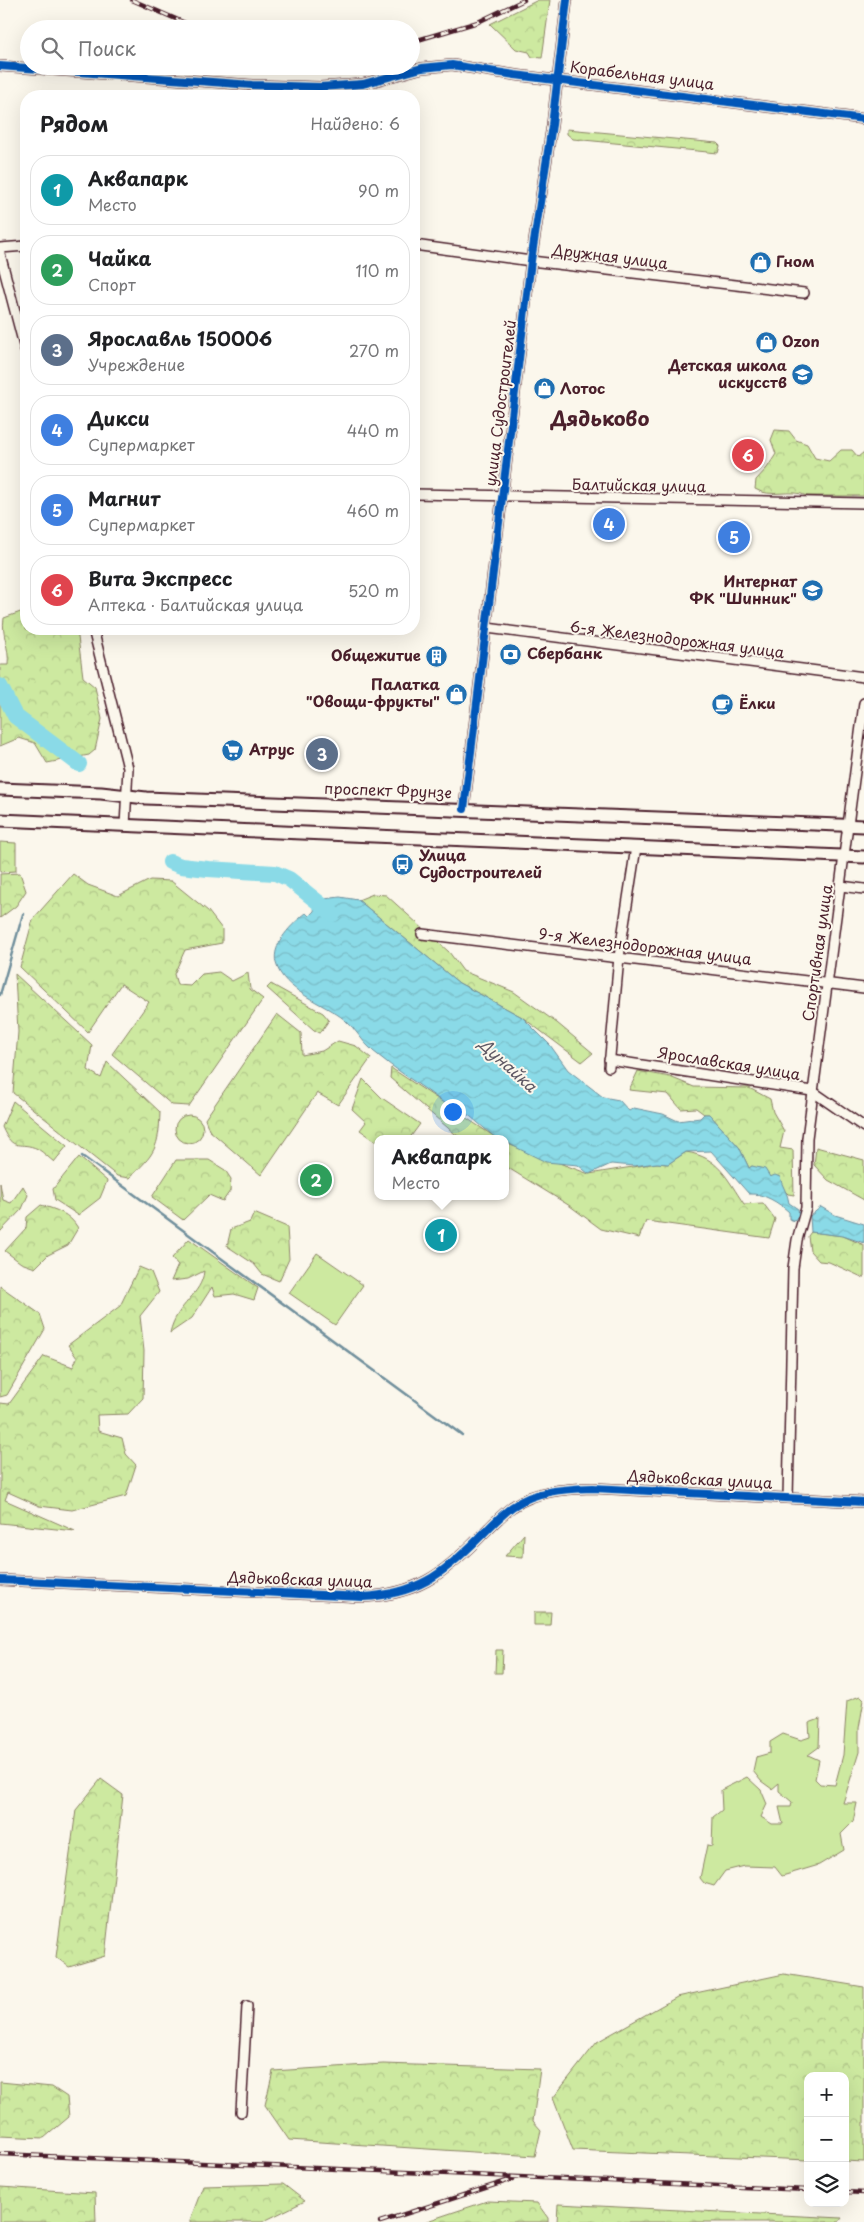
<!DOCTYPE html>
<html lang="ru">
<head>
<meta charset="utf-8">
<style>
	:root { --surface:#fff; --page:#f2f2f2; --text:#202124; --muted:#757577; --line:#e0e0e0; --accent:#0f766e }
	body { margin:0; font-family:"Playpen Sans",sans-serif; background:var(--page); color:var(--text) }
	.controls { position:absolute; right:15px; bottom:15px; display:grid; overflow:hidden; border-radius:10px; box-shadow:0 5px 20px #0002 }
	.controls button { width:45px; height:45px; display:grid; place-items:center; padding:0; border:0; border-bottom:1px solid var(--line); background:var(--surface); color:var(--text); font:25px sans-serif }
	.you { position:absolute; left:452px; top:1111px; width:18px; height:18px; margin:-12px; border:4px solid #fff; border-radius:50%; background:#1a73e8; box-shadow:0 0 0 8px #1a73e833 }
	.badge { display:grid; place-items:center; width:32px; height:32px; border-radius:50%; background:var(--accent); color:#fff; font-size:16px; font-weight:700 }
	.pin { position:absolute; translate:-50% -50%; border:2px solid #fff; box-shadow:0 1px 5px #0006 }
	.popup { position:absolute; left:374px; top:1135px; width:135px; height:65px; box-sizing:border-box; display:grid; place-content:center; border-radius:10px; background:var(--surface); filter:drop-shadow(0 1px 4px #0005); font-size:16px; white-space:nowrap; color:var(--muted) }
	.popup b { font-size:19px; color:var(--text) }
	.popup::after { content:''; position:absolute; left:50%; top:100%; margin-left:-10px; border:10px solid transparent; border-top-color:var(--surface) }
	.list { margin:0; padding:0; list-style:none }
	h2 { display:flex; justify-content:space-between; align-items:center; height:65px; margin:0; padding:0 20px; font-size:21px }
	h2 small { font-size:16px; font-weight:400; color:var(--muted) }
	.list li { display:grid; grid-template-columns:32px 1fr auto; gap:15px; align-items:center; box-sizing:border-box; height:70px; margin:0 10px 10px; padding:0 10px; border:1px solid var(--line); border-radius:20px }
	.list b { display:block; font-size:19px; white-space:nowrap }
	.list p { margin:0; font-size:16px; white-space:nowrap; color:var(--muted) }
	.list em { font-size:16px; font-style:normal; color:var(--muted) }
	.icon { flex:none; width:28px; height:28px; fill:none; stroke:currentColor; stroke-width:2; stroke-linecap:round; stroke-linejoin:round }
	.map { position:relative; flex:none; width:864px; height:2222px; overflow:hidden }
	.search { position:absolute; background:var(--surface); box-shadow:0 5px 20px #0002; left:20px; top:20px; width:400px; height:55px; display:flex; align-items:center; gap:12px; box-sizing:border-box; padding:0 18px; border-radius:28px; color:var(--muted); font-size:19px }
	.panel { position:absolute; background:var(--surface); box-shadow:0 5px 20px #0002; left:20px; top:90px; width:400px; height:545px; border-radius:20px }
	.map>svg:first-child { display:block }
</style>
</head>
<body>
<div class="map">
<svg width="864" height="2222" viewBox="0 0 864 2222">
	<defs>
		<pattern id="forest-crowns" width="20" height="18" patternUnits="userSpaceOnUse" patternTransform="scale(1.25)"><rect width="20" height="18" fill="#cde9a0"/><path d="M2 6a3 3 0 1 1 6 0M12 15a3 3 0 1 1 6 0" fill="none" stroke="#b2c78a"/></pattern>
		<pattern id="water-waves" width="16" height="10" patternUnits="userSpaceOnUse" patternTransform="scale(1.25)"><rect width="16" height="10" fill="#8adae7"/><path d="M0 5q4-4 8 0t8 0" fill="none" stroke="#79bbc6"/></pattern>
	</defs>
	<rect width="100%" height="100%" fill="#fbf7ec"/>
	<filter id="ink" filterUnits="userSpaceOnUse"><feTurbulence type="fractalNoise" baseFrequency=".02" numOctaves="2"/><feDisplacementMap in="SourceGraphic" scale="10" xChannelSelector="R" yChannelSelector="G"/><feConvolveMatrix kernelMatrix="1 2 1 2 8 2 1 2 1" color-interpolation-filters="sRGB"/></filter>
	<g filter="url(#ink)">
		<g fill="#cde9a0" stroke="#8c8466">
			<circle cx="189" cy="1129" r="14"/>
			<path d="M317,1253L363,1285L335,1325L289,1293Z"/>
			<path d="M860,1696L864,1700L859,1728V1752L843,1803H857L853,1822L841,1834L844,1850L819,1865L782,1876L775,1867L745,1866L725,1871L714,1886L704,1883L700,1878L707,1845L712,1846L713,1817L722,1810L721,1790L747,1777L761,1790L767,1804L761,1817L772,1824H783L779,1807H791L792,1802L779,1791V1783L772,1789L761,1781L753,1771L756,1757L770,1753V1742L783,1734L801,1740L810,1737L809,1723L820,1719L819,1747L808,1755L819,1760L815,1779L820,1784L835,1785L843,1755L847,1701Z"/>
		</g>
		<g fill="url(#forest-crowns)" stroke="#8c8466">
			<path d="M538,0H550L542,58L532,57L529,52L516,49L490,24Z"/>
			<path d="M567,129L717,143L720,146L718,153L573,139L567,134Z"/>
			<path d="M775,430L789,431L796,440L807,444L815,458L829,461L841,450H852L858,457L864,452V496H807C791,488 771,499 755,489L756,480L767,468L776,454L771,440Z"/>
			<path d="M26,610V629H77L83,677L95,687L102,719L95,750L89,755L47,763L35,743L19,738L0,746V665H8C10,648 1,635 4,618Z"/>
			<path d="M0,842L16,843V871L0,872Z"/>
			<path d="M20,873L26,891L16,906L0,918V874Z"/>
			<path d="M73,874L88,885L118,896L150,880L171,881L208,911L222,929V943L185,950L174,974L177,985L190,986L202,974L219,972L232,981L248,973L250,989L263,999L189,1106L172,1105L112,1054L149,1002L121,984L88,1032L20,967L33,919Z"/>
			<path d="M373,894L386,895L449,952L463,971L514,992L557,1023L593,1053L582,1062L522,1017L459,983L358,900Z"/>
			<path d="M15,974L92,1045L88,1070L101,1078L107,1062L160,1112C159,1148 155,1154 129,1178L117,1176L13,1093L18,1032Z"/>
			<path d="M271,984L323,1013L329,1020L320,1033L314,1030L267,988Z"/>
			<path d="M277,1014L301,1033L302,1055L322,1051L338,1041L356,1046L371,1058L338,1105L317,1093L261,1175L209,1130L205,1119Z"/>
			<path d="M391,1068L498,1139H463L455,1134L390,1078Z"/>
			<path d="M638,1071L670,1077L694,1087L749,1088L770,1099L773,1112L784,1131L780,1148L793,1150L794,1195L788,1194L770,1177L752,1166L749,1168L739,1147L709,1114H704L696,1108L681,1109L668,1094L629,1090Z"/>
			<path d="M363,1079L382,1098L420,1124L409,1139H377V1142L360,1130L366,1122L352,1109Z"/>
			<path d="M13,1101L67,1146L54,1162C49,1158 44,1153 38,1149C19,1140 14,1154 2,1127Z"/>
			<path d="M505,1143L589,1174L657,1163L668,1164L686,1152C719,1157 727,1179 744,1204L763,1203L775,1219L769,1238L646,1221L639,1238L601,1229L570,1206L505,1166Z"/>
			<path d="M816,1147L864,1160V1200L828,1180L814,1165Z"/>
			<path d="M79,1157L107,1181L100,1198L78,1215L55,1200L53,1189Z"/>
			<path d="M176,1160H209L225,1170L231,1179L230,1191L223,1201L209,1195L183,1220L152,1197Z"/>
			<path d="M0,1183L3,1200L11,1203L23,1186L28,1195L22,1209L0,1232Z"/>
			<path d="M41,1205C57,1210 69,1213 78,1228L68,1245L48,1255L35,1268L21,1263L5,1251L26,1228L27,1217Z"/>
			<path d="M254,1213L287,1227L289,1259L279,1281L262,1274L254,1264L227,1246L231,1229L250,1222Z"/>
			<path d="M811,1232L843,1236L864,1245V1278L829,1262L819,1261L810,1251L808,1236Z"/>
			<path d="M189,1239L258,1288L254,1300L234,1294L215,1296L212,1287L192,1318L170,1333C176,1304 202,1295 204,1271L188,1279L171,1281L178,1265L172,1258Z"/>
			<path d="M139,1267L151,1272L159,1292L140,1316L144,1351L143,1398L128,1414L97,1415L98,1431L122,1438L126,1454L136,1465L126,1496L72,1510L39,1506L8,1492L5,1500L75,1531L0,1523V1403L9,1404L44,1356L73,1367L77,1358L68,1345L120,1306Z"/>
			<path d="M0,1286L40,1314L45,1329L7,1395L0,1397Z"/>
			<path d="M524,1534L523,1557L505,1556Z"/>
			<path d="M534,1612H551L550,1625H534Z"/>
			<path d="M496,1650H503L502,1673H495Z"/>
			<path d="M101,1779L123,1795L105,1956L69,1967L56,1957L76,1810Z"/>
			<path d="M784,1974L864,1987V2162L845,2161V2076H808V2160L573,2150L553,2098L597,2042L677,1997Z"/>
			<path d="M383,2064L540,2069L533,2121L541,2130L535,2156L289,2140L265,2105L273,2071Z"/>
			<path d="M0,2082L52,2087L67,2097L69,2117L44,2138L0,2136Z"/>
			<path d="M283,2184L305,2201L262,2222H190V2220L203,2186Z"/>
			<path d="M0,2187L95,2193L96,2222H0Z"/>
			<path d="M487,2201L537,2203L548,2218V2222H424Z"/>
			<path d="M558,2204L842,2218L839,2222H557Z"/>
		</g>
		<g fill="url(#water-waves)" stroke="#708f9c">
			<path d="M340,897L358,900L459,983L522,1017L550,1045L568,1070L603,1097L619,1100L629,1111L634,1108L663,1114L678,1121L700,1118L704,1114H709L739,1147L749,1168L752,1166L765,1169L770,1177L775,1175L780,1177C782,1187 788,1193 789,1203L798,1209L799,1215L795,1221L789,1219V1212C779,1203 764,1193 749,1194L711,1151L686,1152L668,1164L657,1163L634,1166L611,1164L589,1174L578,1165L546,1162L505,1142V1139H497L458,1106L444,1103C421,1085 395,1070 373,1051C362,1042 356,1029 345,1020C324,1003 283,991 276,963C271,944 293,923 306,913L309,916L314,911L316,900Z"/>
			<path d="M821,1207L835,1215L864,1224V1243L843,1236L811,1232L810,1216Z"/>
		</g>
		<g fill="none" stroke-linecap="round" stroke-linejoin="round">
			<g stroke="#708f9c" stroke-width="2.5">
				<path d="M0,995L23,914"/>
				<path d="M82,1156L462,1435"/>
			</g>
			<g stroke="#8adae7" stroke-width="16">
				<path d="M0,686L15,716L79,764"/>
				<path d="M170,862L181,866L208,869L275,873L289,879L333,914"/>
			</g>
			<defs>
				<g id="minor">
					<path d="M0,66L252,85L320,87L363,84L422,68L452,65L515,75L864,119"/>
					<path d="M414,245L531,261L804,293"/>
					<path d="M0,248L26,246"/>
					<path d="M0,254L26,353"/>
					<path d="M414,494L864,503"/>
					<path d="M487,628L864,677"/>
					<path d="M93,629L128,768L125,826"/>
					<path d="M464,809L531,261L552,125L567,0"/>
					<path d="M841,886L864,889"/>
					<path d="M422,934L864,988"/>
					<path d="M609,1060L812,1091L864,1127"/>
					<path d="M609,1067L619,957L636,847"/>
					<path d="M788,1498L793,1268L797,1240L806,1208L807,1138L864,703"/>
					<path d="M0,1580L363,1597C417,1594 441,1576 479,1538C489,1528 500,1516 512,1507C536,1490 565,1489 593,1488L864,1502"/>
					<path d="M241,2112L247,2006"/>
				</g>
				<g id="major">
					<path d="M0,789L101,793L146,798L864,826"/>
					<path d="M0,820L864,857"/>
				</g>
			</defs>
			<use href="#minor" stroke="#4a1f2b" stroke-width="12"/>
			<use href="#major" stroke="#4a1f2b" stroke-width="15"/>
			<use href="#minor" stroke="#fbf7ec" stroke-width="9"/>
			<use href="#major" stroke="#fbf7ec" stroke-width="11"/>
			<defs>
				<g id="rail">
					<path d="M132,0L199,29"/>
					<path d="M411,42L478,22L524,0"/>
					<path d="M0,2154L808,2190"/>
					<path d="M845,2192L864,2193"/>
					<path d="M380,2222L513,2179"/>
				</g>
			</defs>
			<use href="#rail" stroke="#4a1f2b" stroke-width="4.5"/>
			<use href="#rail" stroke="#fbf7ec" stroke-width="2.5" stroke-dasharray="8" stroke-linecap="butt"/>
			<defs>
				<g id="cycleway">
					<path d="M0,66L252,85L320,87L363,84L422,68L452,65L515,75L864,119"/>
					<path d="M464,809L531,261L552,125L567,0"/>
					<path d="M0,1580L363,1597C417,1594 441,1576 479,1538C489,1528 500,1516 512,1507C536,1490 565,1489 593,1488L864,1502"/>
				</g>
			</defs>
			<use href="#cycleway" stroke="#fbf7ec" stroke-width="11"/>
			<use href="#cycleway" stroke="#0057b8" stroke-width="8"/>
		</g>
	</g>
	<defs>
		<symbol id="shop-disc" viewBox="-11 -11 22 22"><circle r="9.5" fill="#1f6fb2" stroke="#fbf7ec"/><path d="M-5-2.5h2.3a2.7 3.5 0 0 1 5.4 0H5L5.5 6h-11ZM-1.5-2.5h3a1.5 2.3 0 0 0-3 0Z" fill="#fff"/></symbol>
		<symbol id="school-disc" viewBox="-11 -11 22 22"><circle r="9.5" fill="#1f6fb2" stroke="#fbf7ec"/><path d="M0-5L7-2L0 1L-7-2ZM-4 1L0 2.5L4 1V4Q0 6-4 4Z" fill="#fff"/></symbol>
		<symbol id="bank-disc" viewBox="-11 -11 22 22"><circle r="9.5" fill="#1f6fb2" stroke="#fbf7ec"/><path d="M-6-4H6V4H-6ZM0-2.3a2.3 2.3 0 1 0 0 4.6a2.3 2.3 0 1 0 0-4.6Z" fill="#fff"/></symbol>
		<symbol id="building-disc" viewBox="-11 -11 22 22"><circle r="9.5" fill="#1f6fb2" stroke="#fbf7ec"/><path d="M-4-6H4V6H1V3H-1V6H-4ZM-2.5-4.3h1.7v1.8h-1.7ZM.8-4.3h1.7v1.8H.8ZM-2.5-1h1.7V.8h-1.7ZM.8-1h1.7V.8H.8Z" fill="#fff"/></symbol>
		<symbol id="cafe-disc" viewBox="-11 -11 22 22"><circle r="9.5" fill="#1f6fb2" stroke="#fbf7ec"/><path d="M-5.5-4.5H6V0H3Q3 3.5 0 3.5H-2.5Q-5.5 3.5-5.5 0ZM3-3.2v2h1.7v-2ZM-6 4.5H4V6H-6Z" fill="#fff"/></symbol>
		<symbol id="supermarket-disc" viewBox="-11 -11 22 22"><circle r="9.5" fill="#1f6fb2" stroke="#fbf7ec"/><path d="M-6-5.5h2.5l.6 2H6L4.5 2H-2.5L-4.4-4H-6ZM-1.5 3.2a1.3 1.3 0 1 0 .1 0ZM3 3.2a1.3 1.3 0 1 0 .1 0Z" fill="#fff"/></symbol>
		<symbol id="bus-disc" viewBox="-11 -11 22 22"><circle r="9.5" fill="#1f6fb2" stroke="#fbf7ec"/><path d="M-5-6H5V4H4V6H2V4H-2V6H-4V4H-5ZM-3.5-4V0h7V-4ZM-3.5 1.2v1.5H-2V1.2ZM2 1.2v1.5H3.5V1.2Z" fill="#fff"/></symbol>
	</defs>
	<g fill-rule="evenodd">
		<use href="#shop-disc" x="748" y="250" width="25" height="25"/>
		<use href="#shop-disc" x="754" y="330" width="25" height="25"/>
		<use href="#school-disc" x="790" y="362" width="25" height="25"/>
		<use href="#shop-disc" x="532" y="376" width="25" height="25"/>
		<use href="#school-disc" x="800" y="578" width="25" height="25"/>
		<use href="#bank-disc" x="498" y="642" width="25" height="25"/>
		<use href="#building-disc" x="424" y="644" width="25" height="25"/>
		<use href="#shop-disc" x="444" y="682" width="25" height="25"/>
		<use href="#cafe-disc" x="710" y="692" width="25" height="25"/>
		<use href="#supermarket-disc" x="220" y="738" width="25" height="25"/>
		<use href="#bus-disc" x="390" y="852" width="25" height="25"/>
	</g>
	<g text-anchor="middle" stroke-width="4" stroke-linejoin="round" paint-order="stroke">
		<g font-size="15" fill="#4a1f2b" stroke="#fbf7ec">
			<text transform="translate(642 76) rotate(7)" y="5">Корабельная улица</text>
			<text transform="translate(610 257) rotate(7)" y="5">Дружная улица</text>
			<text transform="translate(501 403) rotate(-83)" y="5">улица Судостроителей</text>
			<text transform="translate(639 486) rotate(1)" y="5">Балтийская улица</text>
			<text transform="translate(677 640) rotate(7)" y="5">6-я Железнодорожная улица</text>
			<text transform="translate(388 791) rotate(2)" y="5">проспект Фрунзе</text>
			<text transform="translate(645 947) rotate(7)" y="5">9-я Железнодорожная улица</text>
			<text transform="translate(818 953) rotate(-82)" y="5">Спортивная улица</text>
			<text transform="translate(729 1064) rotate(9)" y="5">Ярославская улица</text>
			<text transform="translate(700 1480) rotate(3)" y="5">Дядьковская улица</text>
			<text transform="translate(300 1580) rotate(2)" y="5">Дядьковская улица</text>
		</g>
		<g font-size="15" font-weight="bold" fill="#4a1f2b" stroke="#fbf7ec" text-anchor="start">
			<text x="776" y="267">Гном</text>
			<text x="782" y="347">Ozon</text>
			<text x="787" y="371" text-anchor="end">Детская школа<tspan x="787" dy="17">искусств</tspan></text>
			<text x="560" y="394">Лотос</text>
			<text x="797" y="587" text-anchor="end">Интернат<tspan x="797" dy="17">ФК "Шинник"</tspan></text>
			<text x="527" y="659">Сбербанк</text>
			<text x="421" y="661" text-anchor="end">Общежитие</text>
			<text x="440" y="690" text-anchor="end">Палатка<tspan x="440" dy="17">"Овощи-фрукты"</tspan></text>
			<text x="739" y="709">Ёлки</text>
			<text x="249" y="755">Атрус</text>
			<text x="419" y="861">Улица<tspan x="419" dy="17">Судостроителей</tspan></text>
		</g>
		<g font-size="16" font-style="italic" fill="#5d5763" stroke="#fbf7ec">
			<text transform="translate(508 1065) rotate(42)" y="6">Дунайка</text>
		</g>
		<g font-size="20" font-weight="bold" fill="#4a1f2b" stroke="#fbf7ec">
			<text x="600" y="426">Дядьково</text>
		</g>
	</g>
</svg>
<div class="controls">
<button>+</button>
<button>−</button>
<button><svg class="icon" aria-label="layers" viewBox="0 0 24 24"><path d="M12 4l9 5-9 5-9-5zM3 14l9 5 9-5"/></svg></button>
</div>
<div class="you"></div>
<div class="pin badge" style="left:441px;top:1235px;background:#0f9aa8">1</div>
<div class="popup"><b>Аквапарк</b>Место</div>
<div class="pin badge" style="left:316px;top:1180px;background:#2e9e5b">2</div>
<div class="pin badge" style="left:322px;top:754px;background:#5c6f8a">3</div>
<div class="pin badge" style="left:609px;top:524px;background:#3f7fe0">4</div>
<div class="pin badge" style="left:734px;top:537px;background:#3f7fe0">5</div>
<div class="pin badge" style="left:748px;top:455px;background:#e0444e">6</div>
<div class="search"><svg class="icon" aria-label="search" viewBox="0 0 24 24"><circle cx="10" cy="10" r="6"/><path d="M15 15l6 6"/></svg>Поиск</div>
<section class="panel">
<h2>Рядом<small>Найдено: 6</small></h2>
<ul class="list">
<li><span class="badge" style="background:#0f9aa8">1</span><div><b>Аквапарк</b><p>Место</p></div><em>90 m</em></li>
<li><span class="badge" style="background:#2e9e5b">2</span><div><b>Чайка</b><p>Спорт</p></div><em>110 m</em></li>
<li><span class="badge" style="background:#5c6f8a">3</span><div><b>Ярославль 150006</b><p>Учреждение</p></div><em>270 m</em></li>
<li><span class="badge" style="background:#3f7fe0">4</span><div><b>Дикси</b><p>Супермаркет</p></div><em>440 m</em></li>
<li><span class="badge" style="background:#3f7fe0">5</span><div><b>Магнит</b><p>Супермаркет</p></div><em>460 m</em></li>
<li><span class="badge" style="background:#e0444e">6</span><div><b>Вита Экспресс</b><p>Аптека · Балтийская улица</p></div><em>520 m</em></li>
</ul>
</section>
</div>
</body>
</html>
